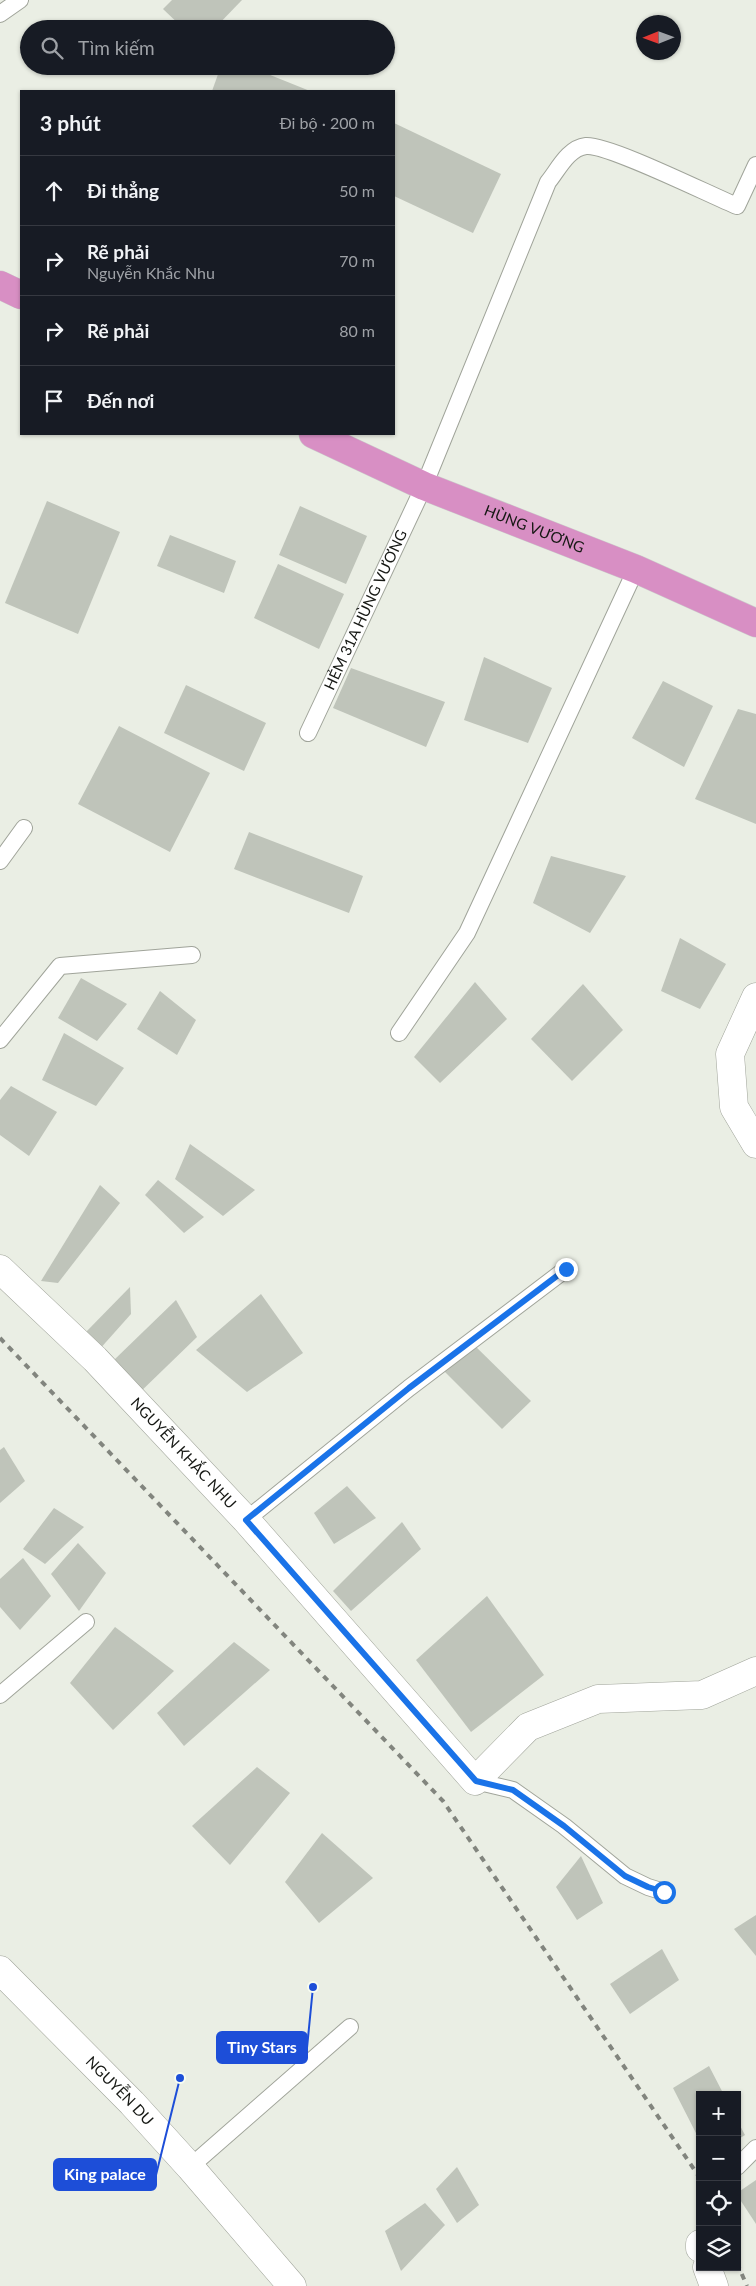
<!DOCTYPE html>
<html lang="vi">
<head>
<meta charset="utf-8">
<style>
	:root { --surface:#171b24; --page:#20242c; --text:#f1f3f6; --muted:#9ea1a6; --line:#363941 }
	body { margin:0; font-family:Lato,sans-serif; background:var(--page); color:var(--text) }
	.controls { position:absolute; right:15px; bottom:15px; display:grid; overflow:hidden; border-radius:0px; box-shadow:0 1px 4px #0004 }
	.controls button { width:45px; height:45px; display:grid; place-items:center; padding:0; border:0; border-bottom:1px solid var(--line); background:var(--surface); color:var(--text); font:25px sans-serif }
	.compass { position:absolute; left:636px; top:15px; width:45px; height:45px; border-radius:50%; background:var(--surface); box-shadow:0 1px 4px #0004; rotate:269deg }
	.stop { position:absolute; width:15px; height:15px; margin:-11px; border:4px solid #1a73e8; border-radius:50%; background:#fff }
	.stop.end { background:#1a73e8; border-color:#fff; box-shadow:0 1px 5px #0008 }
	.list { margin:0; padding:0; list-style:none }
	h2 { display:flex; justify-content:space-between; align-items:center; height:65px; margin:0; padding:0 20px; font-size:21px }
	h2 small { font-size:16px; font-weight:400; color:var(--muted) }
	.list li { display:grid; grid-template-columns:32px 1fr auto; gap:15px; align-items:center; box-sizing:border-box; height:70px; padding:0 20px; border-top:1px solid var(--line) }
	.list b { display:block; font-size:19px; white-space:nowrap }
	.list p { margin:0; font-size:16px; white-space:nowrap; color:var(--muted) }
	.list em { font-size:16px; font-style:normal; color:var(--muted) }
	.icon { flex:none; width:28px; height:28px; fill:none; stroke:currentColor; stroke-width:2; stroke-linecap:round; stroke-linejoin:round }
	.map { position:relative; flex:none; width:756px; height:2286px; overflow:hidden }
	.search { position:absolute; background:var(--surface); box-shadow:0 1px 4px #0004; left:20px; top:20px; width:375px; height:55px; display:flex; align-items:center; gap:12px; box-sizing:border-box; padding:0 18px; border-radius:28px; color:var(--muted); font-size:19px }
	.panel { position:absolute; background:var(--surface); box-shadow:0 1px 4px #0004; left:20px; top:90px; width:375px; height:345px; border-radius:0px }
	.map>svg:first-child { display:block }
</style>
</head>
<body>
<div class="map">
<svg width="756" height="2286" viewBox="0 0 756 2286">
	<rect width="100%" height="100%" fill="#eaeee4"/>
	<g fill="#bfc4ba">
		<path d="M172,0H242L214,29H184L163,9Z"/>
		<path d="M221,66H248L310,91H212Z"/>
		<path d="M394,123L501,174L473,233L394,196Z"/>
		<path d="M47,501L120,532L78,634L5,603Z"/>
		<path d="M300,506L367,536L346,584L279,555Z"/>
		<path d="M170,535L236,561L224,593L157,566Z"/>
		<path d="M278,564L344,594L319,649L254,618Z"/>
		<path d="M484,657L552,688L528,743L464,720Z"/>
		<path d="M351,668L445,702L426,747L333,708Z"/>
		<path d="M663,681L713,706L684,767L632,738Z"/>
		<path d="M186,685L266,723L244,771L164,733Z"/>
		<path d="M738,709L756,714V824L695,799Z"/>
		<path d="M119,726L210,773L170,852L78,804Z"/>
		<path d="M249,832L363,876L349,913L234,869Z"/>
		<path d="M551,856L626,876L590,933L533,903Z"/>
		<path d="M680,938L726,964L700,1009L661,991Z"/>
		<path d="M81,978L127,1004L97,1041L58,1018Z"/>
		<path d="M475,982L507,1019L440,1083L414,1057Z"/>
		<path d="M583,984L623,1030L572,1081L531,1039Z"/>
		<path d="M160,991L196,1020L177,1055L137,1029Z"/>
		<path d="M64,1033L124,1068L96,1106L42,1080Z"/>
		<path d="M11,1086L57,1112L29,1156L0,1135V1100Z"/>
		<path d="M190,1144L255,1190L223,1216L175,1179Z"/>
		<path d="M158,1180L204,1217L184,1233L145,1195Z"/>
		<path d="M100,1185L120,1203L58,1283L41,1281Z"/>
		<path d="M130,1287L131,1314L98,1351L85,1333Z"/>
		<path d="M261,1294L303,1353L247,1392L196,1350Z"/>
		<path d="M176,1300L197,1337L134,1398L114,1360Z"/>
		<path d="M472,1343L531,1401L502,1429L439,1366Z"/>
		<path d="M4,1447L25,1481L0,1503V1450Z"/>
		<path d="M347,1486L376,1518L334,1544L314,1513Z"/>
		<path d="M54,1508L84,1527L45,1564L23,1549Z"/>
		<path d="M402,1522L421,1549L351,1611L333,1591Z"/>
		<path d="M78,1543L106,1573L79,1611L51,1574Z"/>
		<path d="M23,1558L51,1596L20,1630L0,1607V1579Z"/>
		<path d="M487,1596L544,1675L471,1732L416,1660Z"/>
		<path d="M115,1627L174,1671L113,1730L70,1683Z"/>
		<path d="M234,1642L270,1670L184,1746L157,1713Z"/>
		<path d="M257,1767L290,1793L230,1865L192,1826Z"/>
		<path d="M322,1833L373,1878L319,1923L285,1882Z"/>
		<path d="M581,1856L603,1903L577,1920L556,1887Z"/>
		<path d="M756,1915V1956L734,1929Z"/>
		<path d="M662,1949L679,1980L630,2014L610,1984Z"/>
		<path d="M709,2066L724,2095H700V2141L673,2088Z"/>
		<path d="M737,2120L745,2135L737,2140Z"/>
		<path d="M457,2167L479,2205L457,2223L436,2189Z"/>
		<path d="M756,2180V2224L737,2195V2193Z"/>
		<path d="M425,2203L445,2225L401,2271L385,2231Z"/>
	</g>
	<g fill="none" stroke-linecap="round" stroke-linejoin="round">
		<defs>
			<g id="service">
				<path d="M0,14L20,0"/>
				<path id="s1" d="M308,733L424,486L548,182C558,170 568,148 586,146C608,144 710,195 737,206L756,165"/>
				<path d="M0,861L24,828"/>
				<path d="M399,1033L467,933L636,569"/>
				<path d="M0,1040L60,966L192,955"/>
				<path d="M246,1520L409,1388L566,1269"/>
				<path d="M0,1695L86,1622"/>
				<path d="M475,1781L513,1790L564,1826L625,1876L648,1887L664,1892"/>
				<path d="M190,2167L350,2027"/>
				<path d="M737,2167L756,2148"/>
			</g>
			<g id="minor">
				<path d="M756,997L730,1054L734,1107L756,1144"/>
				<path id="s2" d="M0,1269L95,1359L246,1520L475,1781L528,1727L598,1699L702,1695L756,1671"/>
				<path d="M700,2244V2248"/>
				<path d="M707,2267L714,2286"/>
			</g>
			<g id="tertiary">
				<path id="s3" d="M0,1970L132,2103L190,2167L292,2286"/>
			</g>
			<g id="trunk">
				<path d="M0,285L21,295"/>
				<path id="s4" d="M313,434L424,486L636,569L756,623"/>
			</g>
		</defs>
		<use href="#service" stroke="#a0a49a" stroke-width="18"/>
		<use href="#minor" stroke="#a0a49a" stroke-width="29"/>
		<use href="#tertiary" stroke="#a0a49a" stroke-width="29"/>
		<use href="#trunk" stroke="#cccccb" stroke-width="29"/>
		<use href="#service" stroke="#fff" stroke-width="16"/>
		<use href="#minor" stroke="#fff" stroke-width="28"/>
		<use href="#tertiary" stroke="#fff" stroke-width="28"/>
		<use href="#trunk" stroke="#d88fc4" stroke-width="28"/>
		<g stroke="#82857e" stroke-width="4" stroke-dasharray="6 6" stroke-linecap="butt">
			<path d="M0,1338L443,1801L700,2178"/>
			<path d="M737,2263L747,2286"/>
		</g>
	</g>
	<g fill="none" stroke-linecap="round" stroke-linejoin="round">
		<path stroke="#1a73e8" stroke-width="6" d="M566,1269L409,1388L246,1520L476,1781L513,1790L564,1826L625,1876L648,1887L664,1892"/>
	</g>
	<g text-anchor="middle" stroke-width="4.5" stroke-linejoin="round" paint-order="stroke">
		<g font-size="15" fill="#161814" stroke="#f7fcf2">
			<text dy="5" stroke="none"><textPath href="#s4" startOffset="241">HÙNG VƯƠNG</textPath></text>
			<text dy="5" stroke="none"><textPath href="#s1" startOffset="136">HẺM 31A HÙNG VƯƠNG</textPath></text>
			<text dy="5" stroke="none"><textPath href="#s2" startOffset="260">NGUYỄN KHẮC NHU</textPath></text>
			<text dy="5" stroke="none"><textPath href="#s3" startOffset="170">NGUYỄN DU</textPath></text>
		</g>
	</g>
	<path fill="none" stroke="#1d4ed8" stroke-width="2" d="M313 1987L307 2048M180 2078L156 2175"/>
	<g fill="#1d4ed8" stroke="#f7fcf2" stroke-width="2">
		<circle cx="313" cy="1987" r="5"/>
		<circle cx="180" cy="2078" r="5"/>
	</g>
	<g fill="#1d4ed8" stroke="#1d4ed8" stroke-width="2">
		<rect x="217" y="2032" width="90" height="31" rx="5"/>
		<rect x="54" y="2159" width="102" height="31" rx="5"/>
	</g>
	<g font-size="16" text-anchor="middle" font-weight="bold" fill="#fff">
		<text x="262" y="2053">Tiny Stars</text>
		<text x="105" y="2180">King palace</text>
	</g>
</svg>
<div class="controls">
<button>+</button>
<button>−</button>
<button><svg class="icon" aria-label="locate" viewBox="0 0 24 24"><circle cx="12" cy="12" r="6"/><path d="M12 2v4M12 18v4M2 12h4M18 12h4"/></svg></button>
<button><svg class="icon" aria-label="layers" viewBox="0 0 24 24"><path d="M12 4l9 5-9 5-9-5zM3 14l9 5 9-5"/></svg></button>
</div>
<svg class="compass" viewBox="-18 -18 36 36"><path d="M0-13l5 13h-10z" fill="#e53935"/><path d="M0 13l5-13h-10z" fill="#9ea1a6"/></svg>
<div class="stop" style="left:664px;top:1892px"></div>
<div class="stop end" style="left:566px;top:1269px"></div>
<div class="search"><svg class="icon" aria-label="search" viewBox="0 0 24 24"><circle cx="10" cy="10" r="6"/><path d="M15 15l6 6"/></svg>Tìm kiếm</div>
<section class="panel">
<h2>3 phút<small>Đi bộ · 200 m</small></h2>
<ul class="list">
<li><svg class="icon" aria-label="ahead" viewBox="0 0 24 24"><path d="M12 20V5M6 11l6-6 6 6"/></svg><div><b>Đi thẳng</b></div><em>50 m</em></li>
<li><svg class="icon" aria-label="right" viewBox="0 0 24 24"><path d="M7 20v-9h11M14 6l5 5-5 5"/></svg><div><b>Rẽ phải</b><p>Nguyễn Khắc Nhu</p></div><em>70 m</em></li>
<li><svg class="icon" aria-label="right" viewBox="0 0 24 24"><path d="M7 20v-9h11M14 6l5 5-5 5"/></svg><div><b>Rẽ phải</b></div><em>80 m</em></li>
<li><svg class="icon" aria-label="arrive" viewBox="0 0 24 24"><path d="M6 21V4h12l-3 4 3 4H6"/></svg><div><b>Đến nơi</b></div></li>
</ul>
</section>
</div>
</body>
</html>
